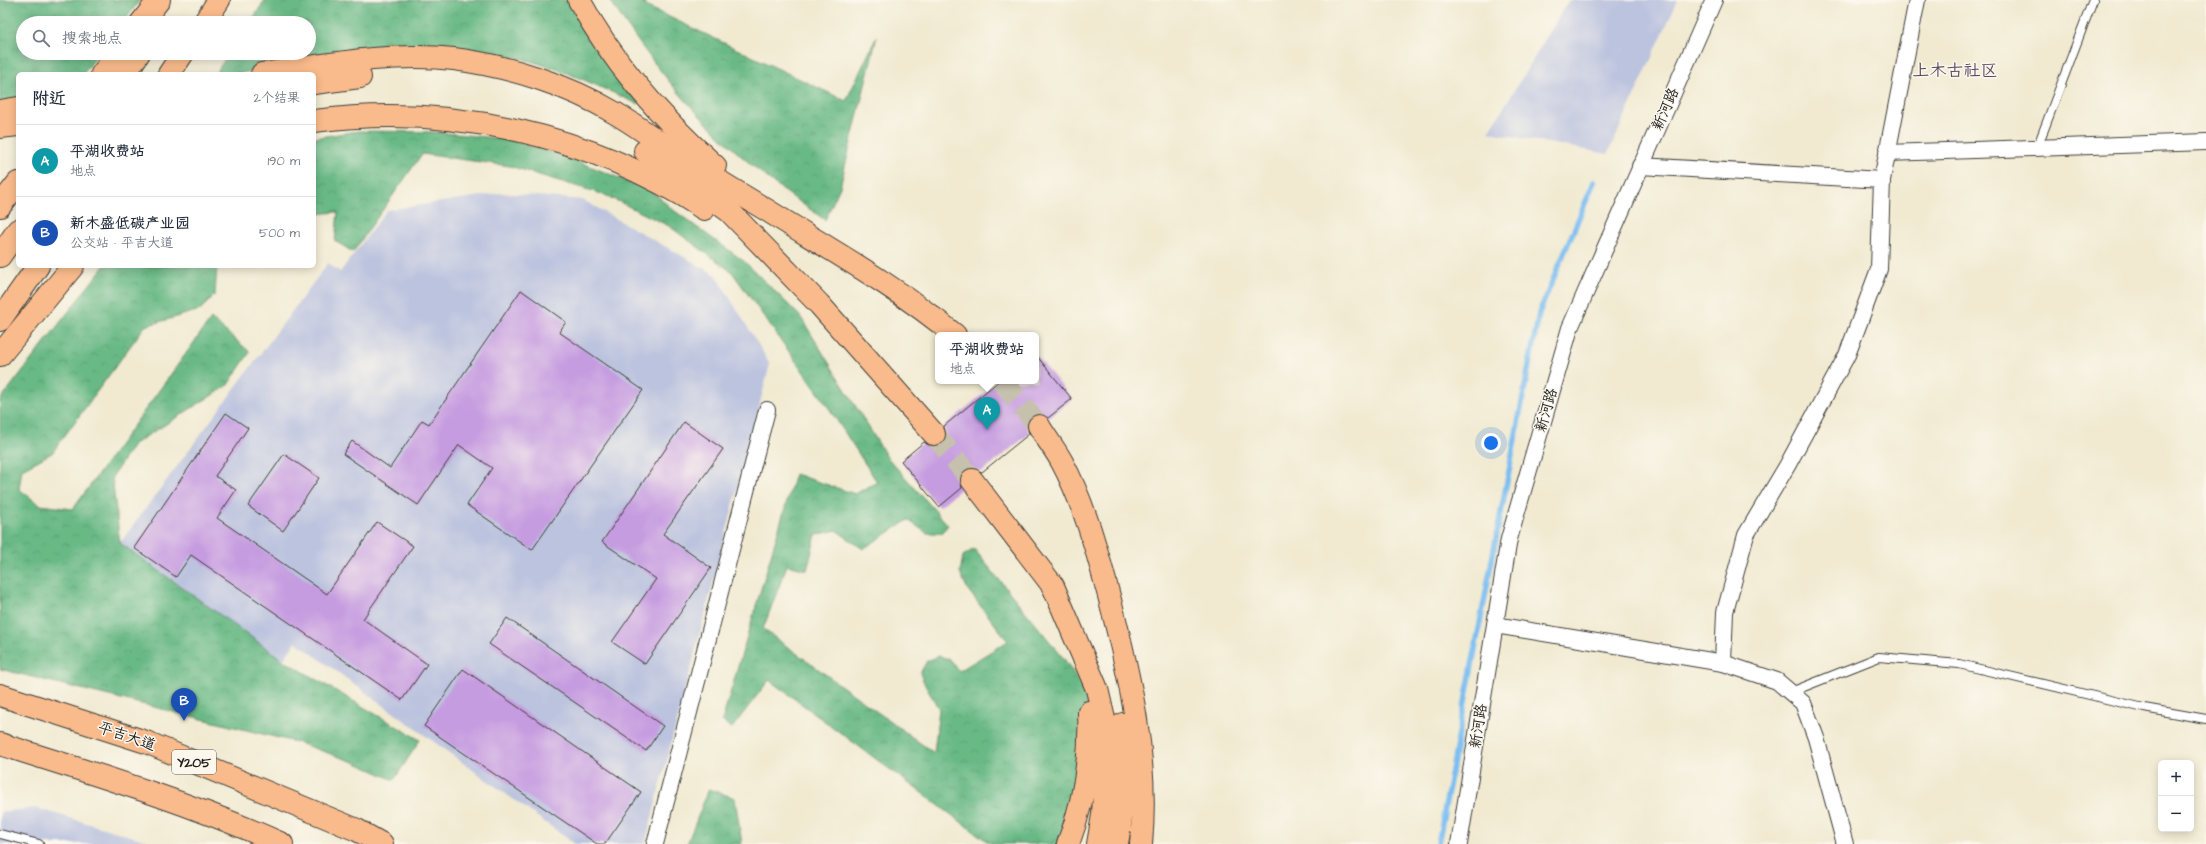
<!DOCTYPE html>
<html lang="zh">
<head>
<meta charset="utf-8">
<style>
	:root { --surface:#fff; --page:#f6f6f7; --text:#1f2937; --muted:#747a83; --line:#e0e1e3; --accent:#d93025 }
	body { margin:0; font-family:"Architects Daughter","LXGW WenKai TC",sans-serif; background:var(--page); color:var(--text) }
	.controls { position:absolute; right:12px; bottom:12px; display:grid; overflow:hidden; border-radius:6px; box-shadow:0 2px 10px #0003 }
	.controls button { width:36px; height:36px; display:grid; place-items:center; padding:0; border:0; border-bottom:1px solid var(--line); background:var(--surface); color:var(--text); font:20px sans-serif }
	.you { position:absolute; left:1491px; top:443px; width:14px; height:14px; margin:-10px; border:3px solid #fff; border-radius:50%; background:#1a73e8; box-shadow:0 0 0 6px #1a73e833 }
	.badge { display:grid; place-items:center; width:26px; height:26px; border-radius:50%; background:var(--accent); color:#fff; font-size:13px; font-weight:700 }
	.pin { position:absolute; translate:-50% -33px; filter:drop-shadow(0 1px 2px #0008) }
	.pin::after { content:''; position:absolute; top:21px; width:14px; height:12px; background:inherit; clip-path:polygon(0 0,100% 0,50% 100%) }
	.popup { position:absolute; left:935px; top:332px; width:104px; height:52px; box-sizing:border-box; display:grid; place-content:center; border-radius:6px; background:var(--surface); filter:drop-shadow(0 1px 3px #0005); font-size:13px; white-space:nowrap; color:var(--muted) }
	.popup b { font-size:15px; color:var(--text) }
	.popup::after { content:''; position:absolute; left:50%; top:100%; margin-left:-8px; border:8px solid transparent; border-top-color:var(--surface) }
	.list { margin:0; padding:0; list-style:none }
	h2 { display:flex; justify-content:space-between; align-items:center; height:52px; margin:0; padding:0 16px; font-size:17px }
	h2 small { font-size:13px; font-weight:400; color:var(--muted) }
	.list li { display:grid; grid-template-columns:26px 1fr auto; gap:12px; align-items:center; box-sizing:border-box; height:72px; padding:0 16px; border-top:1px solid var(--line) }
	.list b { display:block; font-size:15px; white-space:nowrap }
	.list p { margin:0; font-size:13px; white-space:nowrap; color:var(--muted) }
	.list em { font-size:13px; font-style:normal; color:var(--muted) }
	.icon { flex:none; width:22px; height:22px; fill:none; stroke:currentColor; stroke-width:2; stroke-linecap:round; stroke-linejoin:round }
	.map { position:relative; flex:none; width:2206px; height:844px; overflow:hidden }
	.search { position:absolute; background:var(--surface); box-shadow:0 2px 10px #0003; left:16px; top:16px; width:300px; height:44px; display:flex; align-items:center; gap:10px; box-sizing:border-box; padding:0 14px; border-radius:22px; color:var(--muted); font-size:15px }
	.panel { position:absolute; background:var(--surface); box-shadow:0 2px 10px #0003; left:16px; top:72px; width:300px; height:196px; border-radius:6px }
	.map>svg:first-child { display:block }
</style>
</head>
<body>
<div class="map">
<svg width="2206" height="844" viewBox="0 0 2206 844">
	<defs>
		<pattern id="forest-crowns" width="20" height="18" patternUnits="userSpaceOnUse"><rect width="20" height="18" fill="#69b985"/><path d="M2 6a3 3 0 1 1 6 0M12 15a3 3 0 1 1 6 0" fill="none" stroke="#5a9e72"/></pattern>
	</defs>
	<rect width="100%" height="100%" fill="#fbf7ec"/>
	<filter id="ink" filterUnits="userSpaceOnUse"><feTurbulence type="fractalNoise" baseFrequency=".025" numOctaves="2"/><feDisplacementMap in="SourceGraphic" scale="8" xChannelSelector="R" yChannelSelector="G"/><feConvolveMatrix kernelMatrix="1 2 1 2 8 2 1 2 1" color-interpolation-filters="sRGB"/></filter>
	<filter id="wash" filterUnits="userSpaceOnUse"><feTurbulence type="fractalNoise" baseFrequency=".012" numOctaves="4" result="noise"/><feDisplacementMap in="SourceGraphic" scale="16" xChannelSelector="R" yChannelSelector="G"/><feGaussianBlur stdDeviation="0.9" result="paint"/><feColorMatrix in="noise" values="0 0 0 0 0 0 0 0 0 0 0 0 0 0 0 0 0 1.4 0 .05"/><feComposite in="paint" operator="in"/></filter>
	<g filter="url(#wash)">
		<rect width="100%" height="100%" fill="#f1ead1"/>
		<g fill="#bcc3de">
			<path d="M1569,0H1678L1608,154L1489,132Z"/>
			<path d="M502,193L583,200L716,275L770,364L645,844H575L296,642L283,660L120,543L328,263L340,272L387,210Z"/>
			<path d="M36,808L147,841L153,844H0V812Z"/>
		</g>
		<g fill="url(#forest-crowns)" stroke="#426a50">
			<path d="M0,0H140L123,23H23V53H99L83,74H18V104L0,107Z"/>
			<path d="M265,0H575L647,92L638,104C600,87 563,69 522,59C428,35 326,61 232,74H215L229,53H309V23H250Z"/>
			<path d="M610,0H646L644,5L846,101L877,36L840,187L825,220C803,204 780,189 759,171C700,123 651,64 610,0Z"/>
			<path d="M358,131L435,132L506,139L570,158L653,192L672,209L745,262L800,316L887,457L948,525L942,533H927L908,520L863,549L836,530L816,535L807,570L787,565L763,629L934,753L939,709L926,687L920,673L927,661L939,656L949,659L959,671L1008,641L968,590L960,573L963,556L974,549L1065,660L1084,689L1092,722L1076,844H991L769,680L732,728L722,721L795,474L855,494L877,482L827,405L732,272L669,226L605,195L510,166L422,154L353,252L335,241L338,212L314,214V138Z"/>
			<path d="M104,266H217L215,295L200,310L145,326L52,453L22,469L19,489L40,505L73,509L211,319L250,352L227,386L134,444L112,477L120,543L283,660L420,740L394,780L354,762L299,743L0,669V400Z"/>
			<path d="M709,789L735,798L742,844H687Z"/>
		</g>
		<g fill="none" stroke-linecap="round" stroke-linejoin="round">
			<path stroke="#7bbef1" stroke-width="5.5" d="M1438,844L1539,313L1594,182"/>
		</g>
		<g id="blocks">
			<g fill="#c69ce0">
				<path d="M521,290L566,322L559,332L643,390L532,550L467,505L492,468L459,445L418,505L343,454L352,441L390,468L422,420L429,424Z"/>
				<path d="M1036,355L1072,399L1048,418L1039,414L1032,416L1027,426L1029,434L982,472L971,468L964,470L960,481L962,488L939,507L901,461L924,442L930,446L942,444L946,438L944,426L999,381H1036Z"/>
				<path d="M226,413L248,428L215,476L236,490L217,518L327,594L377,522L413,546L363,619L427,664L402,700L191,555L176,577L134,548Z"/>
				<path d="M684,422L723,449L663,534L711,568L645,664L612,642L656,579L602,542Z"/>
				<path d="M284,454L319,478L283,531L248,506Z"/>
				<path d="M507,618L663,726L646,751L489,644Z"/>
				<path d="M463,669L641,792L605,844H597L424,726Z"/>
			</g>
		</g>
	</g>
	<g filter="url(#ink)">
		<use href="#blocks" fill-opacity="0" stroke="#3c3b37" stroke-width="1"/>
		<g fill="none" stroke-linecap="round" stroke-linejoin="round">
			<g stroke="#c6c1ad" stroke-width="22" stroke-dasharray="22 11" stroke-linecap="butt">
				<path d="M1002,381L1039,426"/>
				<path d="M934,434L972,480"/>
			</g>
			<defs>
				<g id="lane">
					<path d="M2037,148L2093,0"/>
					<path d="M1791,692L1879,657L1959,664L2144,708L2206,719"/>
					<path d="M0,834L39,844"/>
				</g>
				<g id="street">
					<path d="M1887,153L2206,142"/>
					<path d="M1640,166L1882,180"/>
					<path d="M1495,625L1723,663L1777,681L1803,703L1816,738L1845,844"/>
					<path d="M1723,663L1725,612L1746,535L1787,466L1847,355L1879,269L1882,180L1917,0"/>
					<path d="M655,844L767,410"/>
					<path d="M1459,844L1509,539L1570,328L1714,0"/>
				</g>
				<g id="primary">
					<path d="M0,695L146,742L357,830L382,844"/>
					<path d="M0,744C95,774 191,803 282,844"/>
				</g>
				<g id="highway">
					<path d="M579,0C613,63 662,119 715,166"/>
					<path d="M141,23L159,0"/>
					<path d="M204,23L219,0"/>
					<path d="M102,74L118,53"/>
					<path d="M125,74L139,53"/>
					<path d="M169,74L183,53"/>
					<path d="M262,74C325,65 391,52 454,59C509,66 568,85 615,113C636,125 656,140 676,154C705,173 735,191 765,209C829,249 896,286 955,335"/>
					<path d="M314,83L360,77"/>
					<path d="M0,111L18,108"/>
					<path d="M314,121C449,103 590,134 704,209"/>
					<path d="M0,127L18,125"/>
					<path d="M645,151L729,211L819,304L934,434"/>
					<path d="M0,206L18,183"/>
					<path d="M0,256L18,230"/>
					<path d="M0,320L38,266"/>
					<path d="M0,355L73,266"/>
					<path d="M1039,426C1046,438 1055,449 1062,462C1084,503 1097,551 1109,596C1130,677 1149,759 1141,844"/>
					<path d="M972,480L1053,586L1097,689L1104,719L1106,752L1103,815L1098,844"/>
					<path d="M1068,844C1084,802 1091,757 1089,712"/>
					<path d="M1117,844C1124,804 1126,764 1123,724"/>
				</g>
			</defs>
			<use href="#lane" stroke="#3c3b37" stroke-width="10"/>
			<use href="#street" stroke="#3c3b37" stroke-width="18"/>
			<use href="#primary" stroke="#3c3b37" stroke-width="24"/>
			<use href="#highway" stroke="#3c3b37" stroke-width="24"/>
			<use href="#lane" stroke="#fff" stroke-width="8"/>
			<use href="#street" stroke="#fff" stroke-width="16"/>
			<use href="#primary" stroke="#fabb8c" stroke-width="22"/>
			<use href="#highway" stroke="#fabb8c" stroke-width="22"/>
		</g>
	</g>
	<g text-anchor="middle" stroke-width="3" stroke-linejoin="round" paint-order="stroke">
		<rect fill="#fbf7ec" stroke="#5f5e5a" stroke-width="1" x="172" y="750" width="44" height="24" rx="3"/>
		<g font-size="14" font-weight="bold" fill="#1c1c1c">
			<text x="194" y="767">Y205</text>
		</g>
		<g font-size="15" fill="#1c1c1c" stroke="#fbf7ec">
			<text transform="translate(1665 109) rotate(-66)" y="5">新河路</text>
			<text transform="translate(1546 410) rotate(-74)" y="5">新河路</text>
			<text transform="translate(1478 726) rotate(-81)" y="5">新河路</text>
			<text transform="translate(127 736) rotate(19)" y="5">平吉大道</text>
		</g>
		<g font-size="17" fill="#584961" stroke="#fbf7ec">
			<text x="1955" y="76">上木古社区</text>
		</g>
	</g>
</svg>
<div class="controls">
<button>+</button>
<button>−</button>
</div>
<div class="you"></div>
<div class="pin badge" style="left:987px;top:430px;background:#0f9aa8">A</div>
<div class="popup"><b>平湖收费站</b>地点</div>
<div class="pin badge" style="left:184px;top:721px;background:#1a4fb4">B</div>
<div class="search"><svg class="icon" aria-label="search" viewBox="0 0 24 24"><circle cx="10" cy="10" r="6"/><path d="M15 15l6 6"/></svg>搜索地点</div>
<section class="panel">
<h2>附近<small>2个结果</small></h2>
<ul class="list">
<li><span class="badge" style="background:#0f9aa8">A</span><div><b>平湖收费站</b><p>地点</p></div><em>190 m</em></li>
<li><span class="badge" style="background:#1a4fb4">B</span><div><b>新木盛低碳产业园</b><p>公交站 · 平吉大道</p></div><em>500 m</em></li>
</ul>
</section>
</div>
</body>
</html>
